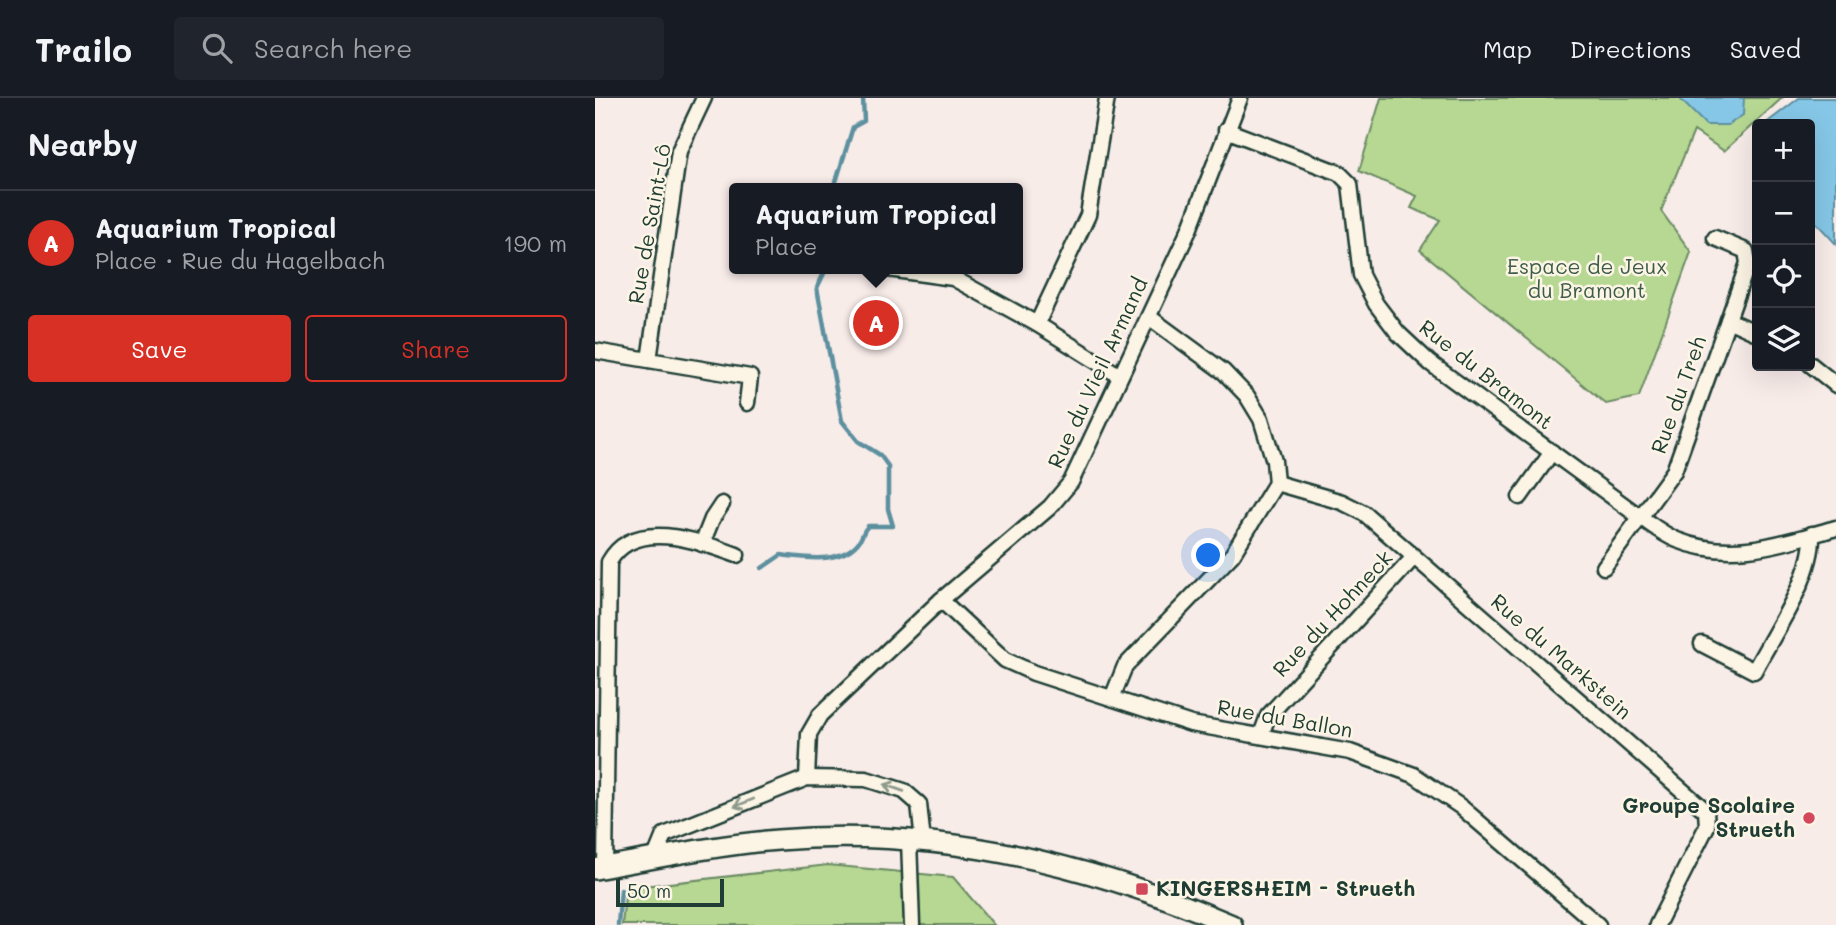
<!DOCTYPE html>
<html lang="en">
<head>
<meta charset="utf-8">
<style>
	:root { --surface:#171b24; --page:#20242c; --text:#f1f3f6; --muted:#9ea1a6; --line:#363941; --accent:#d93025 }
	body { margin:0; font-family:Mali,sans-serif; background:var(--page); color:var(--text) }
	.controls { position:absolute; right:21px; top:21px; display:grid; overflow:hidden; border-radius:7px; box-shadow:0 7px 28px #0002 }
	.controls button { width:63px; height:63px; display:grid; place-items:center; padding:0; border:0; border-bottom:2px solid var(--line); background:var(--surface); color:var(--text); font:35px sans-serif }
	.scale { position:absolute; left:21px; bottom:18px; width:108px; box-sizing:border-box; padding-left:7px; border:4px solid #1f3d34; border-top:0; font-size:19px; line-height:24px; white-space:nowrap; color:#1f3d34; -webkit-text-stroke:5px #fcf5e5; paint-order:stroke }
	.you { position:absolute; left:614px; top:458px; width:24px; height:24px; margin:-18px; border:5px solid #fff; border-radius:50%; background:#1a73e8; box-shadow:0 0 0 10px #1a73e833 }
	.badge { display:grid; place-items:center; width:46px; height:46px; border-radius:50%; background:var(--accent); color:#fff; font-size:23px; font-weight:700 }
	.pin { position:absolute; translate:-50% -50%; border:4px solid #fff; box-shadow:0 2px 7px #0006 }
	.popup { position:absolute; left:134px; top:85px; width:294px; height:91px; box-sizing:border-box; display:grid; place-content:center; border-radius:7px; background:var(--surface); filter:drop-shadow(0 2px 5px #0005); font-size:23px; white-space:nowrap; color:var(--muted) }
	.popup b { font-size:26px; color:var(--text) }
	.popup::after { content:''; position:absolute; left:50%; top:100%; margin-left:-14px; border:14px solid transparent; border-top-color:var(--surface) }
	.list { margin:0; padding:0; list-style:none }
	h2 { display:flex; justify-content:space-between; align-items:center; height:91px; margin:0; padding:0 28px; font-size:30px }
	h2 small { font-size:23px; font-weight:400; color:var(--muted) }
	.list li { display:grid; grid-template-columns:46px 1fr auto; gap:21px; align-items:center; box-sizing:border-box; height:105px; padding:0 28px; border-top:2px solid var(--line) }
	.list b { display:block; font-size:26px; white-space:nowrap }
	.list p { margin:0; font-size:23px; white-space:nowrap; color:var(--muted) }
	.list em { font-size:23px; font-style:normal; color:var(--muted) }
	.actions { display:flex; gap:14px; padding:21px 28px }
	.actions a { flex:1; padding:16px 0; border:2px solid var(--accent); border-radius:7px; text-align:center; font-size:24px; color:var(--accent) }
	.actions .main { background:var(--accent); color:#fff }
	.icon { flex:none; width:38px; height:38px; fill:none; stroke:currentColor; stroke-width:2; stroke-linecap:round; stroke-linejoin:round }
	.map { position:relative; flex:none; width:1241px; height:827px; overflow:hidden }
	header { display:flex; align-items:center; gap:42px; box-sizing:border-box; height:98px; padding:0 35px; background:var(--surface); border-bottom:2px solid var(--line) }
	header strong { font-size:33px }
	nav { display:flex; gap:38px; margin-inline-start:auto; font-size:24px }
	.search { width:490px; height:63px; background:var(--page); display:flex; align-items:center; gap:18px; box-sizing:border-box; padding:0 24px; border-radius:7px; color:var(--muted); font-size:26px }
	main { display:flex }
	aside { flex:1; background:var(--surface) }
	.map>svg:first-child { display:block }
</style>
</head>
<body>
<header>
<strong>Trailo</strong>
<div class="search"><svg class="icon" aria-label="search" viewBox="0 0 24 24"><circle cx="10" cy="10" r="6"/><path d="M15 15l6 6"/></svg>Search here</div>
<nav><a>Map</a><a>Directions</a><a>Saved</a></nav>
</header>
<main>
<aside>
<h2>Nearby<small></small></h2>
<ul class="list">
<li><span class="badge">A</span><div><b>Aquarium Tropical</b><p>Place · Rue du Hagelbach</p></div><em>190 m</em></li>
</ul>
<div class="actions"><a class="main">Save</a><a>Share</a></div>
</aside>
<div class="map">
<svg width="1241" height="827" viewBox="0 0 1241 827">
	<rect width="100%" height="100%" fill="#f8ece9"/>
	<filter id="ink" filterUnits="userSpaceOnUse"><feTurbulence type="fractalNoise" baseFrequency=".0143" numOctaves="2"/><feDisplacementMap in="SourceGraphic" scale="14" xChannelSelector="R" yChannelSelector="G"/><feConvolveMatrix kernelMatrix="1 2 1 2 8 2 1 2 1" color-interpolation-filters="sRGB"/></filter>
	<g filter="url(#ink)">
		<g fill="#b6d892" stroke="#6a8a63" stroke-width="2">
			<path d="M786,0H1187L1129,53L1099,33L1066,113L1096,154L1044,299L1011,306L825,152L845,122L816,110L822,98L764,73Z"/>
			<path d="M233,767L358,779L399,827H27L31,790Z"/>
		</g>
		<g fill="#86c7e7" stroke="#5d909f" stroke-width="2">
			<path d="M1084,0H1149L1148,17L1133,27H1111Z"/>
			<path d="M1204,0H1241V146L1215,118V26H1170Z"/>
		</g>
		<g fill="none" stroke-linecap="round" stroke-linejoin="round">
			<g stroke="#5d909f" stroke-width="4.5">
				<path d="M239,90L258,29L269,23L268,0"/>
				<path d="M167,470L186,457C210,460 248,467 265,442C268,437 268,433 273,428H298L293,411V368L285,357L263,343L247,323L222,190L231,171"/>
				<path d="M23,827L26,792"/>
			</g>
			<defs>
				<g id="minor">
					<path d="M631,32L744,75L755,86L766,177L781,206L803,235L835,265L1045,419C1057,427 1069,437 1082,442C1137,464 1187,445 1241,430"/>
					<path d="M1120,140L1151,153L1153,165L1133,222"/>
					<path d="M293,171L358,180L442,226L525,278"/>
					<path d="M442,226L493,117L512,0"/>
					<path d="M0,253L155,279L152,305"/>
					<path d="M54,262L84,53L109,0"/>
					<path d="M1215,266L1241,287"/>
					<path d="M681,385L747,404L769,415L1111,713L1112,728L1062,827"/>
					<path d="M925,399L957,354"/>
					<path d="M107,446L117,421L127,406"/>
					<path d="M1009,469L1079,373L1133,222L1162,235"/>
					<path d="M346,502L410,562L439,575L596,626L755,654L819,677L866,709L1003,827"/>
					<path d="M1107,546L1159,573C1178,536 1219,478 1217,436"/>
					<path d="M517,600L530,568L637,457L681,385L679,363L666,321L652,298L629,274L554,219"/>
					<path d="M666,637L673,618L819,459"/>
					<path d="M212,680L214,636L225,617L346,502L455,409L476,384L594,132L645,0"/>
					<path d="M314,742L317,827"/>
					<path d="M60,759L69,737L212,680L271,681L309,693L324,706L328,744"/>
					<path d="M10,769L14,464C39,419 103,443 142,457"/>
				</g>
				<path id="secondary" d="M0,771C60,760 122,747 183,742C340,729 494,765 637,827"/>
			</defs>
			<use href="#minor" stroke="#1f3d34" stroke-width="19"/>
			<use href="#secondary" stroke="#1f3d34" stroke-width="24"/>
			<use href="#minor" stroke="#fcf5e5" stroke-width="14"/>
			<use href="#secondary" stroke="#fcf5e5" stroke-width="19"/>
		</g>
		<defs><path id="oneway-shaft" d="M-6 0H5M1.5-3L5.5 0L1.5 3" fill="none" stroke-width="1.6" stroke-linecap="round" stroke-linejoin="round" transform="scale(1.75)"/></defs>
		<g stroke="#8e998c">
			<use href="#oneway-shaft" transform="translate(299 690) rotate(-161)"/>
			<use href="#oneway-shaft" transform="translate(149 705) rotate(158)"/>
		</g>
	</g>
	<g fill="#d1495b" stroke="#fcf5e5" stroke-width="2.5">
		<circle cx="1214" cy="720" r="7"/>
		<rect x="540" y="784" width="14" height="14" rx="3.5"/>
	</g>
	<g text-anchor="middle" stroke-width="5" stroke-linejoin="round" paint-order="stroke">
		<g font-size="21" fill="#1f3d34" stroke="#fcf5e5">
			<text transform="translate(55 126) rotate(-80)" y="7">Rue de Saint-Lô</text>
			<text transform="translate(503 275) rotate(-65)" y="7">Rue du Vieil Armand</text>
			<text transform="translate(891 277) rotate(38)" y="7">Rue du Bramont</text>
			<text transform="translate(1084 297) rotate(-70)" y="7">Rue du Treh</text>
			<text transform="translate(738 516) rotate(-47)" y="7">Rue du Hohneck</text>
			<text transform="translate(966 559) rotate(41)" y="7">Rue du Markstein</text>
			<text transform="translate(690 621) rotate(10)" y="7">Rue du Ballon</text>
		</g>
		<g font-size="21" fill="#3d5c47" stroke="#fcf5e5">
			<text x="992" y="176">Espace de Jeux<tspan x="992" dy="24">du Bramont</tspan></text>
		</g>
		<g font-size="21" font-weight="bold" fill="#1f3d34" stroke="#fcf5e5" text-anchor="end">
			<text x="1200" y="715">Groupe Scolaire<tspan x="1200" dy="24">Strueth</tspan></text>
			<text x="561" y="798" text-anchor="start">KINGERSHEIM - Strueth</text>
		</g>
	</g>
</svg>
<div class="controls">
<button>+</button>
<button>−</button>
<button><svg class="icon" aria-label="locate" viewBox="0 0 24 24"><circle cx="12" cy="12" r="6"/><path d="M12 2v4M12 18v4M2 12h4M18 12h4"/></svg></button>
<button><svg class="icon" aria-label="layers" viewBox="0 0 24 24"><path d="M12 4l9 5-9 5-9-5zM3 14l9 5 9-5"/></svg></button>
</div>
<div class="scale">50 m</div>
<div class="you"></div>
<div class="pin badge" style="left:281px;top:225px">A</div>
<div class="popup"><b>Aquarium Tropical</b>Place</div>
</div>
</main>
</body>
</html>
